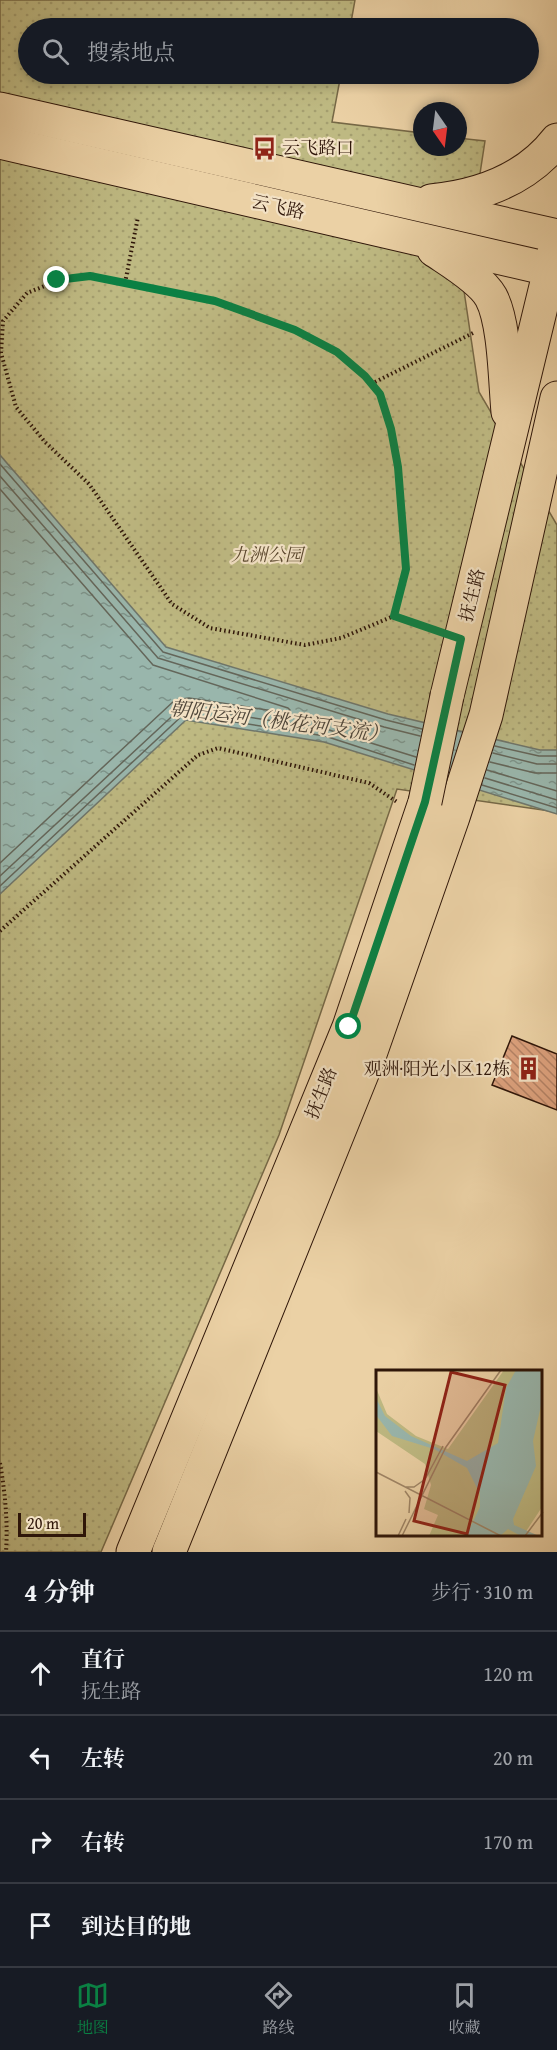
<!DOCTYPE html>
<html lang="zh">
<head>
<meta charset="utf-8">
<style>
	:root { --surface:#171b24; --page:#242831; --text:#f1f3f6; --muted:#9ea1a6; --line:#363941; --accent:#0b8043 }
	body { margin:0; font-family:"Gentium Book Plus","Noto Serif SC",serif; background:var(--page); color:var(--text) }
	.compass { position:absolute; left:413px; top:102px; width:54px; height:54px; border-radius:50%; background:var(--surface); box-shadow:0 3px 9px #0003; rotate:166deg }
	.scale { position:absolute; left:18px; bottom:15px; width:68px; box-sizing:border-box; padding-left:6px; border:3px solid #2f1609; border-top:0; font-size:16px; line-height:21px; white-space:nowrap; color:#2f1609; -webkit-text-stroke:4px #f2e1c4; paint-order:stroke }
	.stop { position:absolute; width:18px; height:18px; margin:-14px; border:4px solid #0b8043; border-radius:50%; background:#fff }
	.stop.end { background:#0b8043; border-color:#fff; box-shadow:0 2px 6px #0008 }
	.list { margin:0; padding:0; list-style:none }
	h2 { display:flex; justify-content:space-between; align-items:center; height:78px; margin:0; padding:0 24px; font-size:26px }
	h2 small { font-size:20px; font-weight:400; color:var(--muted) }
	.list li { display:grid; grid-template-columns:39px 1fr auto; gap:18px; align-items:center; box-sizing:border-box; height:84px; padding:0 24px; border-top:2px solid var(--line) }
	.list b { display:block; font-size:22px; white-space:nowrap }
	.list p { margin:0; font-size:20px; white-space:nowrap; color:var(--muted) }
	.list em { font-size:20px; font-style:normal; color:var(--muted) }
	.icon { flex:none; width:33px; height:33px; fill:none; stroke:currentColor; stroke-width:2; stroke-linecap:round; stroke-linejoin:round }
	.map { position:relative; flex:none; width:557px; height:1552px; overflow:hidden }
	.search { position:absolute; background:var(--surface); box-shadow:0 3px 9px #0003; left:18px; right:18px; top:18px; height:66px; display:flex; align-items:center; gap:15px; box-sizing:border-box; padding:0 21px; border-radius:33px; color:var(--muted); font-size:22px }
	.sheet { height:414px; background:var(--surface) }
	nav { display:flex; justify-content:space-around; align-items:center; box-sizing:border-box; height:84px; border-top:2px solid var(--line); background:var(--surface); font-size:16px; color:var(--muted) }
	nav a { display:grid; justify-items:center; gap:3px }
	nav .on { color:var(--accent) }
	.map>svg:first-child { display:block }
</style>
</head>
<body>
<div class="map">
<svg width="557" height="1552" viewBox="0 0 557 1552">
	<defs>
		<pattern id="grass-dots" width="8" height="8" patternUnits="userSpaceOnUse" patternTransform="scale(1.5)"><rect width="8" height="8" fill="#beb982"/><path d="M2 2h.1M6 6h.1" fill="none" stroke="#a49e6f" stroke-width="1.8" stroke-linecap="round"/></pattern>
		<pattern id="water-ripples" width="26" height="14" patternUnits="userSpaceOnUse" patternTransform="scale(1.5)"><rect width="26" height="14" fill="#99b6ac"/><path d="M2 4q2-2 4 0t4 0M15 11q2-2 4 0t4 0" fill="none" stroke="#7d938a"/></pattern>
		<pattern id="building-back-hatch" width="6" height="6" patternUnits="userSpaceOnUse" patternTransform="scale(1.5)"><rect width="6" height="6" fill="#dca17d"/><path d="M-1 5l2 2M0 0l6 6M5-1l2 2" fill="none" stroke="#b38265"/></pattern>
	</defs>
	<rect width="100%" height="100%" fill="#ebd1a5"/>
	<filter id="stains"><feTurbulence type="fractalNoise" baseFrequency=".00333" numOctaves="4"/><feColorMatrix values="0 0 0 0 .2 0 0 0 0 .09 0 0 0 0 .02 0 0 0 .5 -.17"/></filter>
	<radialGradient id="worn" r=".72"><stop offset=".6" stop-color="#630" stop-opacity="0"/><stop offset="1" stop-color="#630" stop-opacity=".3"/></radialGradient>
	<path fill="url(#grass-dots)" stroke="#766846" stroke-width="1.5" d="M0,0H355L350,28H28V74H341L332,122L422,133V147H458V138L485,141L463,284L479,392L557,525V812L397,789L279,1135L101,1552H0Z"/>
	<path fill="url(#water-ripples)" stroke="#6f766b" stroke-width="1.5" d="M0,455L166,647L388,714L540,750H557V814L324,742L186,720L0,894Z"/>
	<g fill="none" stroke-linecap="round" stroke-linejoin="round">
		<g stroke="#64665a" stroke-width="1.5">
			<path d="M0,464L163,652L386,720L422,729"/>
			<path d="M0,476L158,658L384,727L420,736"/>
			<path d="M0,489L153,665L288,708L290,710L287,713L189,698L175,700L0,863"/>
			<path d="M495,746L539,756H557"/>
			<path d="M493,753L537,764H557"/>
			<path d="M490,762L535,773H557"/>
			<path d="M487,770L557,791"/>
			<path d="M485,778L557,800"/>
			<path d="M482,785L557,808"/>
			<path d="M0,876L182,707L326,729L416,757"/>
			<path d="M0,886L184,714L325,736L414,765"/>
		</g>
	</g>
	<path fill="url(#building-back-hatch)" stroke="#2f1609" stroke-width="1.5" d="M512,1036L557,1054V1110L492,1085Z"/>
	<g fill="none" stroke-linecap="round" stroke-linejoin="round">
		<defs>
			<g id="major">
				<path d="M0,109L557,236"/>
				<path d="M0,142L557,271"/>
				<path d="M431,201C480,196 526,180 557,140"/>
				<path d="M434,250C450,261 481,279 491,297C505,323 505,381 508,412"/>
				<path d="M447,696L555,249"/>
				<path d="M133,1552L349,1027L425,802"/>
				<path d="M169,1552L370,1054L453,817L486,715L557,398"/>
			</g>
		</defs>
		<use href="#major" stroke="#2f1609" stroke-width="35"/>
		<g stroke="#2f1609" stroke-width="4" stroke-dasharray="1.5 3" stroke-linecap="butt">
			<path d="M125,283L138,217"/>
			<path d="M371,384L475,332"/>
			<path d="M394,616L406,569L398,467L391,429L380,394L365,376L337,353L295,330L215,301L90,276L57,281L27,293L3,321L1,353L16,407L45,442L89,484L172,604L210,628L305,645L341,638L394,616L435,630"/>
			<path d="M0,931L198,755L218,748L369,783L397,802"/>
			<path d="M0,1463C5,1492 8,1522 6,1552"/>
		</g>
		<use href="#major" stroke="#ebd1a5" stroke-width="33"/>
		<defs>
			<path id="major-bridge" d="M425,802L447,696"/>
		</defs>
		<use href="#major-bridge" stroke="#2f1609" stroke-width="35" stroke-linecap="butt"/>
		<use href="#major-bridge" stroke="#ebd1a5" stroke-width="33"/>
	</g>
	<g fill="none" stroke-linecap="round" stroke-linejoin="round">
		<path stroke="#0b8043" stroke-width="8" d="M57,280L90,276L215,301L295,330L337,352L365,376L380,394L391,429L398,467L406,569L394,616L461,639L425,802L349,1027"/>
	</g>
	<defs>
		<symbol id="bus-bare" viewBox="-9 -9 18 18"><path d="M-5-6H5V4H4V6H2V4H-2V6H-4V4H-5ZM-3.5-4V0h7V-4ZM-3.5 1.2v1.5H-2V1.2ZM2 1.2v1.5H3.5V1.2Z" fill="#8f2418" stroke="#f2e1c4" stroke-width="2.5" paint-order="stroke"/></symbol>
		<symbol id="building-bare" viewBox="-9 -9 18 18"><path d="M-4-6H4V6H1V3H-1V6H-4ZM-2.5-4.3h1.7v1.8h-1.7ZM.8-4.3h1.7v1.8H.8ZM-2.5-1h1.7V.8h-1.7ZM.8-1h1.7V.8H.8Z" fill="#8f2418" stroke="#f2e1c4" stroke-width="2.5" paint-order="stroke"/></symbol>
	</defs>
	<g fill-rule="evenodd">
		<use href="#bus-bare" x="248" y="132" width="33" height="33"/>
		<use href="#building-bare" x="512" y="1052" width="33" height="33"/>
	</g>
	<g text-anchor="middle" stroke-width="4.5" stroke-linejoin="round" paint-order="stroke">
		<g font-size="18" fill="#2f1609" stroke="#f2e1c4" text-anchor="start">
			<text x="282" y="154">云飞路口</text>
			<text x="510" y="1075" text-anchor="end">观洲·阳光小区12栋</text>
		</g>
		<g font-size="18" fill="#2f1609" stroke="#f2e1c4">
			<text transform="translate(278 207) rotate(13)" y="6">云飞路</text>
			<text transform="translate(472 595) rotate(-76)" y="6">抚生路</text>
			<text transform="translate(321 1093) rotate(-68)" y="6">抚生路</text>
		</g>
		<g font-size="18" font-style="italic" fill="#5a472d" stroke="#f2e1c4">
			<text x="267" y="561">九洲公园</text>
		</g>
		<g font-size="20" font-style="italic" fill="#4f463a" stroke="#f2e1c4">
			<text transform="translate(279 721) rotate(7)" y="7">朝阳运河（桃花河支流）</text>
		</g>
	</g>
	<g transform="translate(376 1370)">
		<rect width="166" height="166" fill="#ebd1a5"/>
		<path d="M128,0H166V137L147,166H53L62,145L48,139L55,115L49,94L0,61V18L11,44L40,66L72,79Z" fill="#beb982"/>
		<path d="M140,0H166V31L157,71L160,96L137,149L138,155L163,166H145L132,159L124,166H90L104,137V124L91,98L58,79L16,66L0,45V28L9,46L35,66L91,91L122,73L130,18Z" fill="#99b6ac"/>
		<path fill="none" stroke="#a08667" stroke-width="1.5" d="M0,102L125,166M47,113L67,76M30,117H38L48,110M29,121L34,128L33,143M22,166L30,149M26,166L70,77L125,0M149,166L167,142"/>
		<path fill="#8f2418" fill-opacity="0.15" stroke="#8f2418" stroke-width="3" d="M75,2L129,15L91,164L38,151Z"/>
		<rect width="166" height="166" fill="none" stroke="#2f1609" stroke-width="3"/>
	</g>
	<rect width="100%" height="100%" filter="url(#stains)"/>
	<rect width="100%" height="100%" fill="url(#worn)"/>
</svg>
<svg class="compass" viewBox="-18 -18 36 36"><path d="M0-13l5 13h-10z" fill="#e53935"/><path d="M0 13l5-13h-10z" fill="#9ea1a6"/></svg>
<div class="scale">20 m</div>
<div class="stop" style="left:349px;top:1027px"></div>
<div class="stop end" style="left:57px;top:280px"></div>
<div class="search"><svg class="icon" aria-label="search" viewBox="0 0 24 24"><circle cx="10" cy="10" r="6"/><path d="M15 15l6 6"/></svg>搜索地点</div>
</div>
<section class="sheet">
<h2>4 分钟<small>步行 · 310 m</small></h2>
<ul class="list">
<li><svg class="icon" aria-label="ahead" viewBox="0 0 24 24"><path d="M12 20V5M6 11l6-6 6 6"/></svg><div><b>直行</b><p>抚生路</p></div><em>120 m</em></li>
<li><svg class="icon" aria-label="left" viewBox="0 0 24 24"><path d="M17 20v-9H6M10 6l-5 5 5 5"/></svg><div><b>左转</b></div><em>20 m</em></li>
<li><svg class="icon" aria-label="right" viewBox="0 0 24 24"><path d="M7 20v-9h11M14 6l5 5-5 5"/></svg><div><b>右转</b></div><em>170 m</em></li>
<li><svg class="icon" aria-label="arrive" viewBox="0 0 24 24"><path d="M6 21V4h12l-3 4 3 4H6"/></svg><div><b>到达目的地</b></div></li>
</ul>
</section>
<nav>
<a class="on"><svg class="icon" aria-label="map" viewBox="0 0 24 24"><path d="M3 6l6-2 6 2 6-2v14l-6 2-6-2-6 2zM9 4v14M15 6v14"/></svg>地图</a>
<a><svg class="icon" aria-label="directions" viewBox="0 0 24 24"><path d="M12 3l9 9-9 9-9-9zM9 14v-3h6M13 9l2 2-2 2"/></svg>路线</a>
<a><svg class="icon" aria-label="saved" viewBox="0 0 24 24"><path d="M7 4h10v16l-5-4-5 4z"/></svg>收藏</a>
</nav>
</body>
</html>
